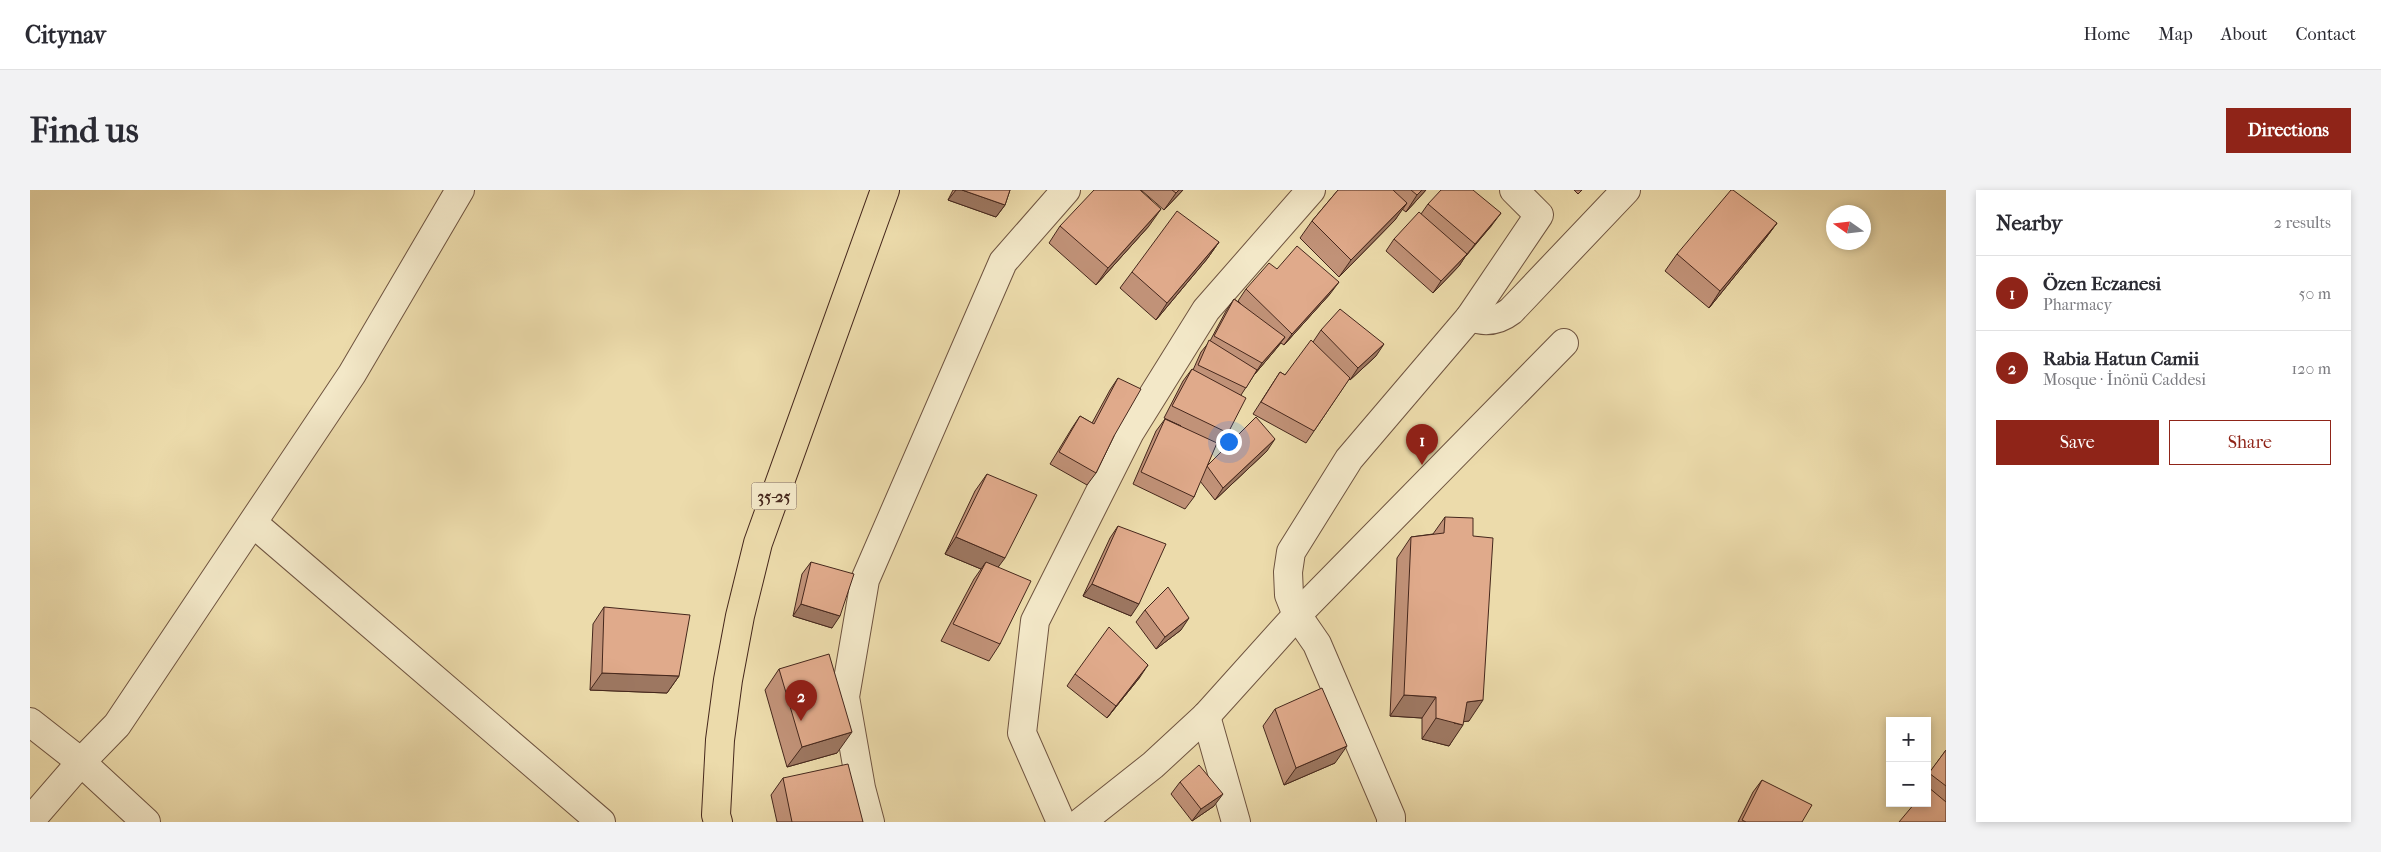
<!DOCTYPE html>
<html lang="en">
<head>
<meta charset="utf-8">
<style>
	:root { --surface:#fff; --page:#f2f2f3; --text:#2b2b33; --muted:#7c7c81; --line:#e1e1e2; --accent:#8f2418 }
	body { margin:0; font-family:"IM FELL French Canon",serif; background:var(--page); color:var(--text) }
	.controls { position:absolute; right:15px; bottom:15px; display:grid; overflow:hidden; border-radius:0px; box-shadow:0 2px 8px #0003 }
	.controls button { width:45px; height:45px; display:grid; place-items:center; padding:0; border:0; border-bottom:1px solid var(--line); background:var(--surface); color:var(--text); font:25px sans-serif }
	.compass { position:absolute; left:1796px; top:15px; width:45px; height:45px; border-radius:50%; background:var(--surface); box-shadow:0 2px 8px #0003; rotate:284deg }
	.you { position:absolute; left:1198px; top:251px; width:18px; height:18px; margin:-12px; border:4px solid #fff; border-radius:50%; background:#1a73e8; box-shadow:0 0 0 8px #1a73e833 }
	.badge { display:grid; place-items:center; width:32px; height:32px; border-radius:50%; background:var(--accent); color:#fff; font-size:16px; font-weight:700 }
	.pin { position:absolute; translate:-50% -41px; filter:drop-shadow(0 1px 2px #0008) }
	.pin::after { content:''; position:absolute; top:26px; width:18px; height:15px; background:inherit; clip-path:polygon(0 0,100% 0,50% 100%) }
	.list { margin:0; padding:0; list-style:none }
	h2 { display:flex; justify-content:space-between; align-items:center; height:65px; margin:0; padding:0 20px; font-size:21px }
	h2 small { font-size:16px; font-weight:400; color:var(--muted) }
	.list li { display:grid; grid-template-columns:32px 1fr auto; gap:15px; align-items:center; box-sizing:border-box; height:75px; padding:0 20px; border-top:1px solid var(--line) }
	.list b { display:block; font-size:19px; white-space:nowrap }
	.list p { margin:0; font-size:16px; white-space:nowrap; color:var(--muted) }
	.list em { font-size:16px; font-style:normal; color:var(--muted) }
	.actions { display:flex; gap:10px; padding:15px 20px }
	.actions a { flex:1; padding:11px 0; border:1px solid var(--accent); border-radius:0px; text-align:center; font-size:18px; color:var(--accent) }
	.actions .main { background:var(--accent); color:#fff }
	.map { position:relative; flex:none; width:1916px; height:632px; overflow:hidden; border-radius:0px }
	header { display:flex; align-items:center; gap:30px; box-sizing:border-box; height:70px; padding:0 25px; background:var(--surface); border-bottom:1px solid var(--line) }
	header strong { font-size:24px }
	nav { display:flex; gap:28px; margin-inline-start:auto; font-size:18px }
	.intro { display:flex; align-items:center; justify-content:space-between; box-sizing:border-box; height:120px; padding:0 30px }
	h1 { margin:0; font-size:35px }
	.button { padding:12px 22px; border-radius:0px; background:var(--accent); color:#fff; font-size:18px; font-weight:700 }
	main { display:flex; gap:30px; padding:0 30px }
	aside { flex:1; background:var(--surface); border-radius:0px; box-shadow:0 2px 8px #0003 }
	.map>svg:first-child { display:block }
</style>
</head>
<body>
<header>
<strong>Citynav</strong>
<nav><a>Home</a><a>Map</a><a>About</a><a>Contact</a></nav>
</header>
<div class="intro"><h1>Find us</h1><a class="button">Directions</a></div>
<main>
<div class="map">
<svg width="1916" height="632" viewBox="0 0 1916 632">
	<rect width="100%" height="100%" fill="#ecdbab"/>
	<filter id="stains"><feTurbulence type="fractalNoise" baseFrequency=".004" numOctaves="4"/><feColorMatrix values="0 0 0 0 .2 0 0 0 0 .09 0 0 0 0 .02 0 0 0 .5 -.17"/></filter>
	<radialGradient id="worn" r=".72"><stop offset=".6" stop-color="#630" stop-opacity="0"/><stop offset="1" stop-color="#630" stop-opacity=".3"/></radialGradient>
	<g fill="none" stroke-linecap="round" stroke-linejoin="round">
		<defs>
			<g id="minor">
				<path d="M1440,127C1456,133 1468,131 1481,121L1596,0"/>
				<path d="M223,333L571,632"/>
				<path d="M1176,526L1206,632"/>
				<path d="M0,532L51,572L116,632"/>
				<path d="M0,631L51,572L87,535L322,184L430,0"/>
				<path d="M840,632L831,598L815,507L835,390L973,72L1036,0"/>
				<path d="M1031,632L992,543L1005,431L1100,242L1176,120L1281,0"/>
				<path d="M1051,632L1123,575L1176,526L1267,425L1534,153"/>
				<path d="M1361,632V627L1287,454L1267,425L1259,405L1258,382L1261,362L1319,269L1440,127L1509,25L1484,0"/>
			</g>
			<path id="major" d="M688,632L686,625L690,550L698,490L710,426L728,353L855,0"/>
		</defs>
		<use href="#minor" stroke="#6f5440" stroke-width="30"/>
		<use href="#major" stroke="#45271c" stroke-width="30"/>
		<use href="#minor" stroke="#f3e8c8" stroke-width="28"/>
		<use href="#major" stroke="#ecdbab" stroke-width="28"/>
	</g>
	<g fill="#c19278" stroke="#45271c">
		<path d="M923,0H980L975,15L966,27L918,10Z"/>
		<path d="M1111,0H1153L1134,20Z"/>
		<path d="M1308,0H1396L1376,22L1372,19L1365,30L1309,87L1270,48L1282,31Z"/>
		<path d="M1544,0H1552L1548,4Z"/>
		<path d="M1398,14L1462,35L1436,65L1429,76L1403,103L1356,61L1364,49L1391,24Z"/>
		<path d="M1747,33L1735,49L1679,118L1635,81L1647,64Z"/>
		<path d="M1030,36H1119L1066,95L1019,53Z"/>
		<path d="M1189,52L1177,69L1126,130L1090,98L1102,82Z"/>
		<path d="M1247,79L1300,104L1254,155L1251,153L1224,185L1211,205L1198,243L1189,255L1186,254L1177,276L1237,261L1185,310L1170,291L1164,307L1155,319L1103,294L1126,241L1135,229L1151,236L1134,228L1153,191L1162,179L1163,180L1171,162L1180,151L1196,121L1204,109L1211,114L1208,111L1216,99Z"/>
		<path d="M1291,140L1346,166L1320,190L1319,189L1276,253L1223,224L1250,182L1255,185L1283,152Z"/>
		<path d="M1088,188L1084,246L1066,283L1057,295L1020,274L1042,238L1050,226L1062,233L1080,200Z"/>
		<path d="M957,284L968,377L970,454L959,471L911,451L944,389L951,379L915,364L945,301Z"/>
		<path d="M1415,327L1439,531H1434L1419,556L1392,549V528L1360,526L1367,368L1381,347L1403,344Z"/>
		<path d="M1088,336L1101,426L1053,406L1080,348Z"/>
		<path d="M781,372L802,438L763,426L772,384Z"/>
		<path d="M574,417L649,486L637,503L560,500L563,434Z"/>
		<path d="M1115,420L1151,440L1126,459L1106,432Z"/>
		<path d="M749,479L807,563L757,577L735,500Z"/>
		<path d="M1045,484L1110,487L1077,528L1037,496Z"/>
		<path d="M1245,519L1305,573L1254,595L1233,536Z"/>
		<path d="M1916,560V632L1897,613V586Z"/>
		<path d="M753,588L833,632H747L741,605Z"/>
		<path d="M1732,590L1772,632H1708L1723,602Z"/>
		<path d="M1150,592L1184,616L1162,631L1141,604Z"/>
	</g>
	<g fill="#9d7761" stroke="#45271c">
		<path d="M926,0H932L975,15L966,27L918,10Z"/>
		<path d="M1149,0H1153L1134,20L1146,3Z"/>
		<path d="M1392,0H1396L1376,22L1387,5Z"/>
		<path d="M1377,13L1365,30L1309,87L1321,70Z"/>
		<path d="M1131,19L1119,36L1066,95L1078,78Z"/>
		<path d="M1471,23L1462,35L1436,66L1445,54Z"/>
		<path d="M1747,33L1735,49L1679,118L1690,101Z"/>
		<path d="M1189,52L1177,69L1126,130L1137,113Z"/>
		<path d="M1437,64L1429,76L1403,103L1411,91Z"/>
		<path d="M1309,92L1300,104L1254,155L1262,144Z"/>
		<path d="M1255,147L1246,159L1224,185L1232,173Z"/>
		<path d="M1354,154L1346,166L1320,190L1328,178Z"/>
		<path d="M1245,249L1237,261L1185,310L1193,298Z"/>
		<path d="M926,347L975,368L963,384L956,372L951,379L915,364Z"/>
		<path d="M1062,394L1109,414L1101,426L1053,406Z"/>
		<path d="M771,414L810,426L802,438L763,426Z"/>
		<path d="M1159,428L1151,440L1126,459L1135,447Z"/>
		<path d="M1118,475L1110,487L1077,528L1086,516Z"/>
		<path d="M572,483L649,486L637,503L560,500Z"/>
		<path d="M1374,505L1406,507L1392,528L1360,526Z"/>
		<path d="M1453,510L1439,531L1424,533L1433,535L1419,556L1392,549L1406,528L1437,512Z"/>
		<path d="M822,542L807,563L757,577L772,557Z"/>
		<path d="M1317,556L1305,573L1254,595L1266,578Z"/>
		<path d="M1193,604L1184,616L1162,631L1171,619Z"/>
	</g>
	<g fill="#e0aa8b" stroke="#45271c">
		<path d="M932,0H980L975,15Z"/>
		<path d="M1064,0H1110L1131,19L1078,78L1030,36Z"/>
		<path d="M1142,0H1149L1146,3Z"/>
		<path d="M1308,0H1363L1377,13L1321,70L1282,31Z"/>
		<path d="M1381,0H1392L1387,5Z"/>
		<path d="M1411,0H1443L1471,23L1445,54L1398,14Z"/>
		<path d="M1701,0H1703L1747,33L1690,101L1647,64Z"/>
		<path d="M1147,21L1189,52L1137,113L1102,82Z"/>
		<path d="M1389,22L1437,64L1411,91L1364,49Z"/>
		<path d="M1267,56L1309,92L1262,144L1216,99L1239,73L1247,79Z"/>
		<path d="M1204,109L1255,147L1232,173L1184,146Z"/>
		<path d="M1310,119L1354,154L1328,178L1291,140Z"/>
		<path d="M1179,150L1227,180L1216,198L1168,175Z"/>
		<path d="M1281,150L1320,188L1284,241L1231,212L1250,182L1255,185Z"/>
		<path d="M1162,179L1216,208L1198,243L1142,216Z"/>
		<path d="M1088,188L1111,199L1084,246L1066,283L1029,262L1050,226L1064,234Z"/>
		<path d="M1226,227L1245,249L1193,298L1177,276Z"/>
		<path d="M1135,229L1187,253L1164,307L1111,282Z"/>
		<path d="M957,284L1007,305L975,368L926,347Z"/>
		<path d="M1415,327L1443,328V346L1463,348L1453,510L1437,512L1433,535L1406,528V507L1374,505L1381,347L1414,343Z"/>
		<path d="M1088,336L1136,354L1109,414L1062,394Z"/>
		<path d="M781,372L824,384L810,426L771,414Z"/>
		<path d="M956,372L1001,391L970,454L923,434Z"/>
		<path d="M1138,397L1159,428L1135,447L1115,420Z"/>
		<path d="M574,417L660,425L649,486L572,483Z"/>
		<path d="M1079,437L1118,475L1086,516L1045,484Z"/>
		<path d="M799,464L822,542L772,557L749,479Z"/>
		<path d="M1292,498L1317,556L1266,578L1245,519Z"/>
		<path d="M1916,560V596L1899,583Z"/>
		<path d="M818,574L833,632H762L753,588Z"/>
		<path d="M1169,575L1193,604L1171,619L1150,592Z"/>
		<path d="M1732,590L1782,615L1772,632H1716L1712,630Z"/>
		<path d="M1898,597L1916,612V632H1869L1885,613H1897V598Z"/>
	</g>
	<g text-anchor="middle" stroke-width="4.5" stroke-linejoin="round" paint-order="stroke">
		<rect fill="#f3e8c8" stroke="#796150" stroke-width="1" x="721.5" y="292.5" width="45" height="27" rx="4"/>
		<g font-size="16" font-weight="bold" fill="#45271c">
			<text x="744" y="312">35-25</text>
		</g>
	</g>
	<rect width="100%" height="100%" filter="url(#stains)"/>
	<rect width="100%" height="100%" fill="url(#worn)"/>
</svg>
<div class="controls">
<button>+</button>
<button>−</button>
</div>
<svg class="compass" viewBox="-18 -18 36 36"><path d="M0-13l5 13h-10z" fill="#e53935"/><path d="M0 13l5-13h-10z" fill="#7c7c81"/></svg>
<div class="you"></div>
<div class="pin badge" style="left:1392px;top:275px">1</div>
<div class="pin badge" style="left:771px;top:531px">2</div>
</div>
<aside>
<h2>Nearby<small>2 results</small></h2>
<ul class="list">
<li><span class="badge">1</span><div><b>Özen Eczanesi</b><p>Pharmacy</p></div><em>50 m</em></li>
<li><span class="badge">2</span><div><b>Rabia Hatun Camii</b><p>Mosque · İnönü Caddesi</p></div><em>120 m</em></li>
</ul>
<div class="actions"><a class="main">Save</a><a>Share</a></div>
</aside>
</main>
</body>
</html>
